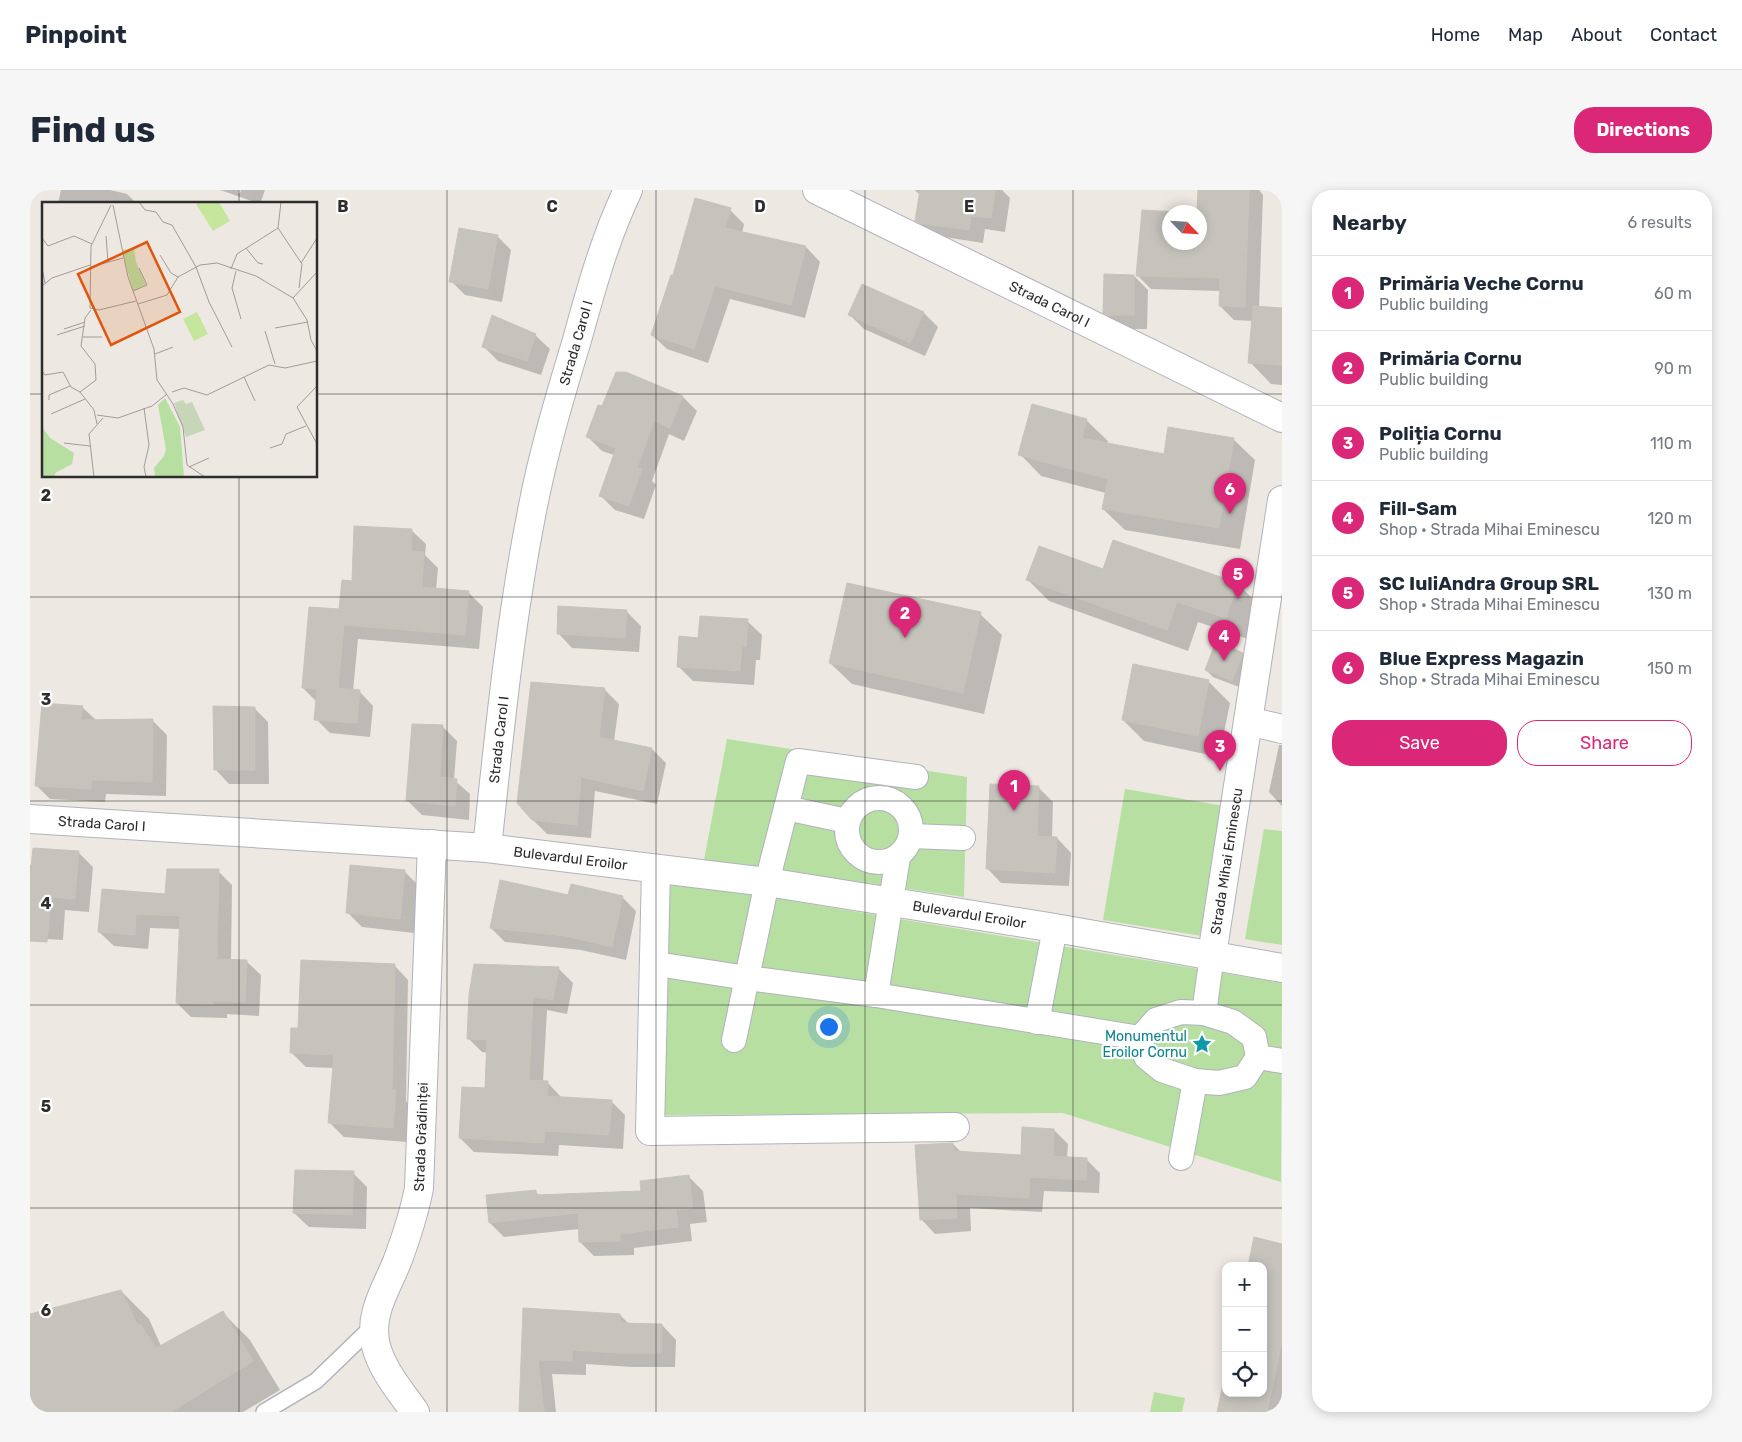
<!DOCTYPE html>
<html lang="en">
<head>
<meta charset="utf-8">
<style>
	:root { --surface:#fff; --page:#f6f6f7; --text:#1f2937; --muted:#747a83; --line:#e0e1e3; --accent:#db2777 }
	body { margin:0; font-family:Rubik,sans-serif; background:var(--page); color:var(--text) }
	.controls { position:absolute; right:15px; bottom:15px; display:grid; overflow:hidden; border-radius:10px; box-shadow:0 2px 12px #0003 }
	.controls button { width:45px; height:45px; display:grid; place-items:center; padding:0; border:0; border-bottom:1px solid var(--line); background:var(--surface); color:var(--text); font:25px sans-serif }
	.compass { position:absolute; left:1132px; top:15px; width:45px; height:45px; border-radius:50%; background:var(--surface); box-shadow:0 2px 12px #0003; rotate:115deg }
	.you { position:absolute; left:798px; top:836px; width:18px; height:18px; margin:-12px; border:4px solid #fff; border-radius:50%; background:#1a73e8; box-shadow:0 0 0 8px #1a73e833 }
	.badge { display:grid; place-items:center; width:32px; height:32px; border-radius:50%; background:var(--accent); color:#fff; font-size:16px; font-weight:700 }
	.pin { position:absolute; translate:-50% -41px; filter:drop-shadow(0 1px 2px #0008) }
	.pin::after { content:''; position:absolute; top:26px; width:18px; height:15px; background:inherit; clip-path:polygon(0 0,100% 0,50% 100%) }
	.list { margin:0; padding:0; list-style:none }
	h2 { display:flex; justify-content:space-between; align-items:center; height:65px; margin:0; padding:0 20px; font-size:21px }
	h2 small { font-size:16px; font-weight:400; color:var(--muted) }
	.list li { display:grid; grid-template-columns:32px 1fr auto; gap:15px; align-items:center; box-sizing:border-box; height:75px; padding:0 20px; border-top:1px solid var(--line) }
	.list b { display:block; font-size:19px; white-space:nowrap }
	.list p { margin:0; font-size:16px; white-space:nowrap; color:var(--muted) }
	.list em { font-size:16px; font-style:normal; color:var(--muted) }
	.actions { display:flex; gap:10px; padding:15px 20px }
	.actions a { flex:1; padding:11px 0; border:1px solid var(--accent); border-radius:20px; text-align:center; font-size:18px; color:var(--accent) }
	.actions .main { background:var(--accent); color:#fff }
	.icon { flex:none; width:28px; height:28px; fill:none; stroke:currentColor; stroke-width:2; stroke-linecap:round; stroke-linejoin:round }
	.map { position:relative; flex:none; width:1252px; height:1222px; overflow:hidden; border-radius:20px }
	header { display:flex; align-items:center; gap:30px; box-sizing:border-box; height:70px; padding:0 25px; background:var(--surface); border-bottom:1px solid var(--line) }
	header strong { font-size:24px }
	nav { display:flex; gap:28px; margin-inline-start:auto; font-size:18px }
	.intro { display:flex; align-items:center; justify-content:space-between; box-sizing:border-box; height:120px; padding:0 30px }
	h1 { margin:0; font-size:35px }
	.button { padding:12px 22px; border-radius:20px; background:var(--accent); color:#fff; font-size:18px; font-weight:700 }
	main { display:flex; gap:30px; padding:0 30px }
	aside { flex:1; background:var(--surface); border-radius:20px; box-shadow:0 2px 12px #0003 }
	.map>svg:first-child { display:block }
</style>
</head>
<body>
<header>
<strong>Pinpoint</strong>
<nav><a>Home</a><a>Map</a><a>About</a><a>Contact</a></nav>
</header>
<div class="intro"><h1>Find us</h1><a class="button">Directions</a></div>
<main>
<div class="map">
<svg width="1252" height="1222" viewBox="0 0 1252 1222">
	<rect width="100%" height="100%" fill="#ede8e1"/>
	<g fill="#b6dfa1">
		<path d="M697,549L937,587L934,707L674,670Z"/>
		<path d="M1095,599L1194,616L1172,746L1073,730Z"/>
		<path d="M1234,639L1252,641V755L1215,749Z"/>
		<path d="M630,689L1252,793L1251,992L1033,923L629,925Z"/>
		<path d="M1124,1202L1155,1208L1152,1222H1120Z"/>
	</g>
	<g fill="#0003">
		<path d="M31,0H80L97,4L107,14H28Z"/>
		<path d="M190,0H209L208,3H210L211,0H235L230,14Z"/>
		<path d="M885,0H972L980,8L975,42L955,39L953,53L901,45L887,30L890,5Z"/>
		<path d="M1169,0H1229L1233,5L1229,118L1252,119V195L1241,194L1220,172L1223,131L1204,130L1190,116L1191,101L1121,99L1107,85L1140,52H1170Z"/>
		<path d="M700,20L714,34L712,43L776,57L790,72L775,128L700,109L678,173L637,159L622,145L644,87Z"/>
		<path d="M467,46L481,60L472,112L435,105L421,91Z"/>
		<path d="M1104,86L1118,100L1117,139H1092L1074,122Z"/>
		<path d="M894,123L908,137L895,166L834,139L820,125Z"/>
		<path d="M505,145L520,159L511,185L468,171L453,156Z"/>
		<path d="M596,183L653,207L667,221L654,251L639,244L622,291L626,295L614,329L585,320L570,305L584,265L572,261L557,246L573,218Z"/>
		<path d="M1056,230L1078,251L1077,255L1135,266L1203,249L1225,270L1210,359L1095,340L1073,319L1076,303L1011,286L990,264Z"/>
		<path d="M381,340L396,354L395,365L408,378L406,400L439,403L453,417L449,459L328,449L323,501H329L343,516L340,547L300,543L286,529L287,512L273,498L323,393Z"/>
		<path d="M1074,380L1208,394L1229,415L1218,449L1168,432L1158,461L1019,411L998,390Z"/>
		<path d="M597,422L611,436L609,462L542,458L528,443Z"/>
		<path d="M950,424L972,445L954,524L822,494L800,473Z"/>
		<path d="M717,431L732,445L730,470H726L724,495L663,491L648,476L669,449Z"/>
		<path d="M1212,464L1219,471L1209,497L1183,487L1176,480Z"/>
		<path d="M1104,476L1179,492L1200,513L1189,567L1114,551L1093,530Z"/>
		<path d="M574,499L589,514L584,551L622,559L636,573L627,614L565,601L561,648L517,644L502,629Z"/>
		<path d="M52,517L67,531H123L137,545L136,606L76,604L75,612L20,609L6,595Z"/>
		<path d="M224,518L238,532L239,594H199L185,579Z"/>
		<path d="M413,537L427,551L424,590L440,604L439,630L392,625L378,611Z"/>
		<path d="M1249,555H1252V616L1239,602Z"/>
		<path d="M1009,598L1023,612L1022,648H1027L1041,663L1039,696L971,693L957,678Z"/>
		<path d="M48,662L63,677L59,722L35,720L33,750L0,748V675Z"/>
		<path d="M188,681L202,695L201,770L216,771L231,785L229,826L197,824V828L161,827L147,813L150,739L120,738L118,759L84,756L69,742L136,705Z"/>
		<path d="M374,681L388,695L384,743L332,737L318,723Z"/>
		<path d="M592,707L606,721L596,770L551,760L475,752L461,738Z"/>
		<path d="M364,775L378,790L376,911L380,916L377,952L314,947L300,933L304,878L276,877L262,863L269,839Z"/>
		<path d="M528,778L543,793L537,824L517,820L513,892H517L532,908L581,911L595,925L593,959L529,955L528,966L444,962L430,948L456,899L458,863L452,862L438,848Z"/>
		<path d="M1024,940L1038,954L1037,968L1056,969L1070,983L1069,1003L1014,1001L1012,1022L940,1018L941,1041L905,1044L891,1029L923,954L932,963L992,966Z"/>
		<path d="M323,983L337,997L336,1039L279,1037L264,1023Z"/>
		<path d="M659,987L673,1001L677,1032L660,1034L662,1051L604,1058V1065L564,1066L550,1052L549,1039L474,1047L460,1033L505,1001L510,1006L612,1002Z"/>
		<path d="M1252,1055V1222H1188L1196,1203H1233Z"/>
		<path d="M91,1101L119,1129L131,1156L192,1122L220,1150L250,1200L213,1222H0V1126Z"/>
		<path d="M494,1119L590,1125L599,1134L632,1135L646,1150L645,1177H602L556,1174V1185L522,1184L526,1222H491Z"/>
	</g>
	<g fill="#c6c2bc" stroke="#c9c4ba">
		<path d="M890,0H965L961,28L941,26L939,40L889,33L885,31Z"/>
		<path d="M1168,0H1219L1215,117L1189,116L1190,88L1106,86L1112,20L1148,22H1140V52H1170V22H1167Z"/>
		<path d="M665,8L701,18L695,38L776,56L761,115L685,96L664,159L621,145L641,85H643Z"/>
		<path d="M429,38L468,45L458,99L419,92Z"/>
		<path d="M1074,84L1104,85V125H1077L1073,123Z"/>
		<path d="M832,94L894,122L880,153L818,125Z"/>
		<path d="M1223,116L1252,118V175L1218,173Z"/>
		<path d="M462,125L506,144L497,171L452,157Z"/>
		<path d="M586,182H596L653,206L640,238L624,231L607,278L612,279L599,316L569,306L586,258L556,247L568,215L572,216Z"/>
		<path d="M1002,214L1057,229L1052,248L1134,264L1138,237L1204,248L1189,338L1072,319L1078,289L988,265Z"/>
		<path d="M324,336L382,339L381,361L394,362L392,397L439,401L435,445L314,435L308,498L330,500L327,533L284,530L287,499L272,498L279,417L309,419L312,390L322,391Z"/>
		<path d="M1083,350L1208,393L1196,428L1147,412L1137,440L996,390L1009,356L1073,379Z"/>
		<path d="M817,393L951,422L933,503L799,473Z"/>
		<path d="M528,416L597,420L595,448L527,444Z"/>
		<path d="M670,426L718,429L716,457L712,456L710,481L647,477L649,446L668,448Z"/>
		<path d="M1186,451L1213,463L1202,491L1175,480Z"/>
		<path d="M1103,474L1179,490L1168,546L1092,530Z"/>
		<path d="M501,492L575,498L569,547L622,558L613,601L551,587L547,635L502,630L487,613Z"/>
		<path d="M12,513L53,516L51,530L123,529L122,592L62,590L61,599L5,596Z"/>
		<path d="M183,516L225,517V580H184Z"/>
		<path d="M382,534L413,535L410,587L427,589L425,616L376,611Z"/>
		<path d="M960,594L1009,596L1007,646L1027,647L1025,683L956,679Z"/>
		<path d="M3,658L49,661L45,709L21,707L17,752L0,751V687Z"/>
		<path d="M320,675L375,680L370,729L316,723Z"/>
		<path d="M137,679H189L187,769L217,770L215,812L183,811V815L146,813L150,726L106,724L105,745L68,742L72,699L135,704Z"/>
		<path d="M470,690L538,705L541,694L593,706L582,757L535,746L460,738Z"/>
		<path d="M271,770L365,774L362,900H366L363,938L298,933L304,865L260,863L261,838H268Z"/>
		<path d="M444,774L529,777L523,810L503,807L499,890L518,891L517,906L582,910L579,945L515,941L514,953L429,948L432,897L455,898L457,850L437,849L439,805Z"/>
		<path d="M992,937L1024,939L1023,966L1057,968L1056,990L1000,987L999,1008L926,1004L927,1028L890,1030L885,955L923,953L924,961L991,965Z"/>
		<path d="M265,980L324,981L322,1025L263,1023Z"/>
		<path d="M659,985L663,1018L646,1020L648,1037L590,1044V1051L549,1052L548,1023L459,1033L456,1005L506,1000V1005L611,1001L610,991Z"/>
		<path d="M1224,1047L1252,1054V1151L1237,1222H1187L1196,1180V1203H1233V1076H1218Z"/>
		<path d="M91,1100L108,1136L110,1134L126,1158L193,1121L223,1171L141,1222H0V1124Z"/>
		<path d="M493,1118L590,1124V1133L632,1134L631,1163H587L542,1160V1171L508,1170L514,1222H489Z"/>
	</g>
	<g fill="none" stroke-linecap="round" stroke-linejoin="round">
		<defs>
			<path id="service" d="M234,1222L286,1191L343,1136"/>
			<g id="pedestrian">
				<circle cx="849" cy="640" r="32"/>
				<path d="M756,618L817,631"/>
				<path d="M881,646L933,648"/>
				<path d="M633,775L717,788L846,805L1110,848"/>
				<path d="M846,805L868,667"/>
				<path d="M1151,822L1174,823L1203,832L1224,847L1228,867L1215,887L1189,893L1165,891L1132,880L1116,867L1110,848L1126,830Z"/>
				<path d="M1174,823L1182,765"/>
				<path d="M1007,832L1025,738"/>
				<path d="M704,850L737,692L768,571L886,587"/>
				<path d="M1228,867L1252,871"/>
				<path d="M1151,968L1165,891"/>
			</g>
			<g id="minor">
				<path d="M1218,531L1252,539"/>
				<path d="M626,679L620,941L925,937"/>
				<path id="s1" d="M1182,765L1252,310"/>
			</g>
			<g id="tertiary">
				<path id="s2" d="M385,1222C371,1202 352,1180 346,1156C338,1125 356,1099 367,1072C376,1048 384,1024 389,998L402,654"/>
			</g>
			<g id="secondary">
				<path id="s3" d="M787,0L1252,228"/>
				<path id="s4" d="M0,629L457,658L737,692L1025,738L1252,778"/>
				<path id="s5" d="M457,658C469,546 480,432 502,321C513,263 530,206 547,150C561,99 575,48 598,0"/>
			</g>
		</defs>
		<use href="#service" stroke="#b1b2bc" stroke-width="18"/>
		<use href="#pedestrian" stroke="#b1b2bc" stroke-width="26"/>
		<use href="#minor" stroke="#b1b2bc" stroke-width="30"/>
		<use href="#tertiary" stroke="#b1b2bc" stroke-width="30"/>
		<use href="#secondary" stroke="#b1b2bc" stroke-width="30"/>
		<use href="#service" stroke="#fff" stroke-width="15"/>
		<use href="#pedestrian" stroke="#fff" stroke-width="24"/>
		<use href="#minor" stroke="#fff" stroke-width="28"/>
		<use href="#tertiary" stroke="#fff" stroke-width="28"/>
		<use href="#secondary" stroke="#fff" stroke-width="28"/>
	</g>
	<path fill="none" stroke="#2d2d2d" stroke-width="1" stroke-opacity="0.55" d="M209,0V14M417,0V1222M626,0V1222M835,0V1222M1043,0V1222M0,204H14M286,204H1252M209,286V1222M0,407H1252M0,611H1252M0,815H1252M0,1018H1252"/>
	<defs>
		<symbol id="sight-bare" viewBox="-9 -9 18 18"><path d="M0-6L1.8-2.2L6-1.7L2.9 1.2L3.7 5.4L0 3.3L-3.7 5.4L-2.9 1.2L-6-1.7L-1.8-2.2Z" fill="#0f9aa8" stroke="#fff" stroke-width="2.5" paint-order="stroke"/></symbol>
	</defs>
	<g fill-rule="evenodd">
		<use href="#sight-bare" x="1158" y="840" width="28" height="28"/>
	</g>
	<g text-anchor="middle" stroke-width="4.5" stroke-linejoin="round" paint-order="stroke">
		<g font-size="14" fill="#2d2d2d" stroke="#fff">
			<text dy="5" stroke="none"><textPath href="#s3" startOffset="259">Strada Carol I</textPath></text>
			<text dy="5" stroke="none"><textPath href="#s5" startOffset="514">Strada Carol I</textPath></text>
			<text dy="5" stroke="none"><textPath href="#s5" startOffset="109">Strada Carol I</textPath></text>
			<text dy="5" stroke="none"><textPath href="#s4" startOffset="72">Strada Carol I</textPath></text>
			<text dy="5" stroke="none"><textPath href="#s4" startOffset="542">Bulevardul Eroilor</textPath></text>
			<text dy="5" stroke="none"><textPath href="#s1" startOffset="95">Strada Mihai Eminescu</textPath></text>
			<text dy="5" stroke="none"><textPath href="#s4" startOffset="945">Bulevardul Eroilor</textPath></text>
			<text dy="5" stroke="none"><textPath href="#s2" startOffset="294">Strada Grădiniței</textPath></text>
		</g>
		<g font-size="14" fill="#0d838f" stroke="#fff" text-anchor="end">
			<text x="1157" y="851">Monumentul<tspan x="1157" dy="16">Eroilor Cornu</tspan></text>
		</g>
	</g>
	<g transform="translate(12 12)">
		<rect width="275" height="275" fill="#ede8e1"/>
		<path d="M92,46L94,60L104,83L91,89L80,48ZM123,196L138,225L142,275H113L112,266L122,254L124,247L116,203ZM0,225L8,236L32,251L30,262L13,271V275H0Z" fill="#b6dfa1"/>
		<path d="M141,198L144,202L150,200L163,228L144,235L132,201Z" fill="#c7d6b9"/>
		<path d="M158,0H177L188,19L171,29L154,2ZM155,110L166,132L152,139L141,117Z" fill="#c6e69e"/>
		<path fill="none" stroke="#a09d99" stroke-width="1" d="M97,0L103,8L114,10L121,20L130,23L154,65L167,100L190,145M239,0L236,26L260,62L257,86M69,3L49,44L48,106L57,108L94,99M71,3L86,75L112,147L115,178L131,202L141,225L145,263L163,275M64,34L66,60M0,36L6,44L32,34L50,42M204,46L216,61L221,62M118,53L129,71L136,75M259,61L275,36M49,65L81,56M0,66L3,81M189,67L195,52L236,26M194,69L190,86L199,117M0,84L10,76L48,63M91,89L105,83L97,66M251,96L275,70M96,102L125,93L136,75L158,63L175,61L214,74L251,96L265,118L269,138L275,149M49,108L43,116L39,144L53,162L54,178L38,190L52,208L55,222M233,126L266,120M22,127L43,120M223,129L233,162M15,133L43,124M41,135H60M113,152L131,145M0,169L3,173L21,170L29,185L38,190M202,175L213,199M275,184L255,205L275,242M130,190L142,186L165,193L227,163L243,166L275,159M7,198V193L28,184M102,206L107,243L102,265L104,275M9,212L43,197M55,213L76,216L110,204L125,192M22,241L48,244M228,246L240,242L244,232L264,224M147,265L167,256M52,275L47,232L61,216"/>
		<path fill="#df570e" fill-opacity="0.15" stroke="#df570e" stroke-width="2.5" d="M105,40L138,110L69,143L36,72Z"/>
		<rect width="275" height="275" fill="none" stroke="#2d2d2d" stroke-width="2.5"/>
	</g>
	<g font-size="16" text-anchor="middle" font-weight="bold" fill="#2d2d2d" stroke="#fff" stroke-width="4.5" stroke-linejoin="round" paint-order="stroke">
		<text x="313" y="22">B</text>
		<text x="522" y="22">C</text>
		<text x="730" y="22">D</text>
		<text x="939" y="22">E</text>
		<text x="16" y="311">2</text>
		<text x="16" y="515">3</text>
		<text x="16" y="719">4</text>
		<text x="16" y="922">5</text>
		<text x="16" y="1126">6</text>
	</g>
</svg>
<div class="controls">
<button>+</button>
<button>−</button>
<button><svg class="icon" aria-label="locate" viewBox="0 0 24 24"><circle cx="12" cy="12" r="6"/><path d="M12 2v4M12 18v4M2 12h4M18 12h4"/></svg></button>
</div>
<svg class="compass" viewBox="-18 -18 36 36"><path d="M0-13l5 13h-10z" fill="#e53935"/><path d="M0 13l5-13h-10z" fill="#747a83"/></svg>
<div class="you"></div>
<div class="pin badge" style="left:984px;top:621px">1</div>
<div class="pin badge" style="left:875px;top:448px">2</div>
<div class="pin badge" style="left:1190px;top:581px">3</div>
<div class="pin badge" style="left:1194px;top:471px">4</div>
<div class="pin badge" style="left:1208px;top:409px">5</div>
<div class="pin badge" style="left:1200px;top:324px">6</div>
</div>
<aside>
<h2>Nearby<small>6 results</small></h2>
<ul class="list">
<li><span class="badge">1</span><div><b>Primăria Veche Cornu</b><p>Public building</p></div><em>60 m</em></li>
<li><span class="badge">2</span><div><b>Primăria Cornu</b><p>Public building</p></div><em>90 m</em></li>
<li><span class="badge">3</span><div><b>Poliția Cornu</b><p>Public building</p></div><em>110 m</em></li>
<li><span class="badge">4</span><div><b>Fill-Sam</b><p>Shop · Strada Mihai Eminescu</p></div><em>120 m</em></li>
<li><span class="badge">5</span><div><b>SC IuliAndra Group SRL</b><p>Shop · Strada Mihai Eminescu</p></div><em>130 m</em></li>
<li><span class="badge">6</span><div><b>Blue Express Magazin</b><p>Shop · Strada Mihai Eminescu</p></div><em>150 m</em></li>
</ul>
<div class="actions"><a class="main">Save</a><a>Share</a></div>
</aside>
</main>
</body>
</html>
